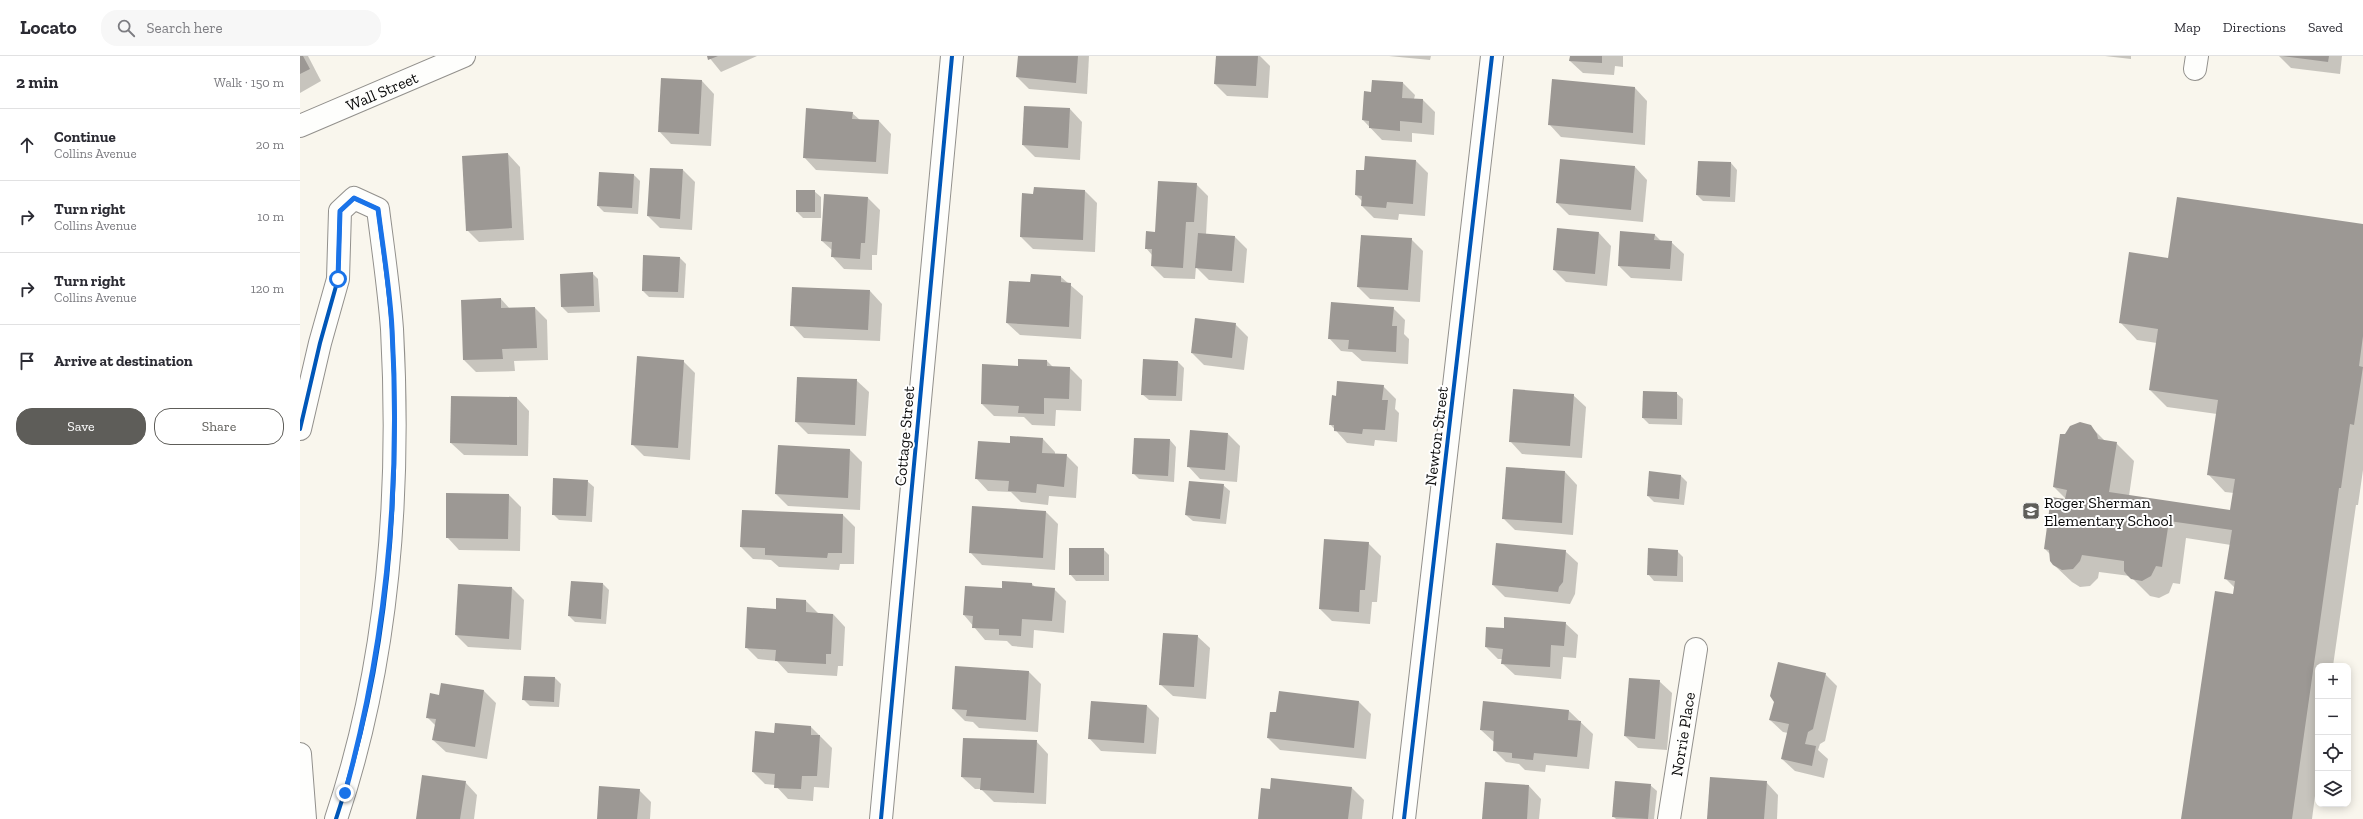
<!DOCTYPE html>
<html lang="en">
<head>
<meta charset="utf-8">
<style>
	:root { --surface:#fff; --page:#f7f7f7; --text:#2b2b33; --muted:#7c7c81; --line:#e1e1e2; --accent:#5e5d59 }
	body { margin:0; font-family:"Zilla Slab",serif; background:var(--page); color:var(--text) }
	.controls { position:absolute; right:12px; bottom:12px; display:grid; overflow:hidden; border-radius:8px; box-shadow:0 2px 10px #0003 }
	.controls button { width:36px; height:36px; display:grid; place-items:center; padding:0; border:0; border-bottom:1px solid var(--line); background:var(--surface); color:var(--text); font:20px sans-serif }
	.stop { position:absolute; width:12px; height:12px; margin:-9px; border:3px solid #1a73e8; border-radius:50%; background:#fff }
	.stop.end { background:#1a73e8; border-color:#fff; box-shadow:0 1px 4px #0008 }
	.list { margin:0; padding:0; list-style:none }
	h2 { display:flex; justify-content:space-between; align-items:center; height:52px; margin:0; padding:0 16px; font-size:17px }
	h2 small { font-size:13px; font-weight:400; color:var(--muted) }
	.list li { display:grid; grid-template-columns:26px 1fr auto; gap:12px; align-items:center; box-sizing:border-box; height:72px; padding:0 16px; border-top:1px solid var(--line) }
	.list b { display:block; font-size:15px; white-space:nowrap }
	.list p { margin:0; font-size:13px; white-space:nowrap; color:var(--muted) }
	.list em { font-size:13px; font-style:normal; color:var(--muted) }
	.actions { display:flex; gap:8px; padding:12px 16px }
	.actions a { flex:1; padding:9px 0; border:1px solid var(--accent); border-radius:16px; text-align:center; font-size:14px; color:var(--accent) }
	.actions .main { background:var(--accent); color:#fff }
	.icon { flex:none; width:22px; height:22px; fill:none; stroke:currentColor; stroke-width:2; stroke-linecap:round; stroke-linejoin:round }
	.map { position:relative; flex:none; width:2063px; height:763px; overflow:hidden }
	header { display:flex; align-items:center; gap:24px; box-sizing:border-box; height:56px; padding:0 20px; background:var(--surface); border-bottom:1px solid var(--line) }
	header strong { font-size:19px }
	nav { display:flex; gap:22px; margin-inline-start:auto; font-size:14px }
	.search { width:280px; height:36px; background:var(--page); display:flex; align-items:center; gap:10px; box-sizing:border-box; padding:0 14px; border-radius:16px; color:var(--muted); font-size:15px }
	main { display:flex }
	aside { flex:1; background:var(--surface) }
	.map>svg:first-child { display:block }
</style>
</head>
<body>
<header>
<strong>Locato</strong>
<div class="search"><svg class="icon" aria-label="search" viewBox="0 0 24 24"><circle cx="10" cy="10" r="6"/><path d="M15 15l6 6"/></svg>Search here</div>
<nav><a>Map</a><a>Directions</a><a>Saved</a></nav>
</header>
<main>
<aside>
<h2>2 min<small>Walk · 150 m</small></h2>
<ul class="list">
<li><svg class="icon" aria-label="ahead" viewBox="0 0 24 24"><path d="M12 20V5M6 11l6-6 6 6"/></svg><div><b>Continue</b><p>Collins Avenue</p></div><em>20 m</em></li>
<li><svg class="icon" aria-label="right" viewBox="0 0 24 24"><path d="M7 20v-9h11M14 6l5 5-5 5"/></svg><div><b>Turn right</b><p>Collins Avenue</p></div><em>10 m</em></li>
<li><svg class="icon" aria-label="right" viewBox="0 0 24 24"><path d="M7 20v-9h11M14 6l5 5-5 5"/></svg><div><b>Turn right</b><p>Collins Avenue</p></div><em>120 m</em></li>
<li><svg class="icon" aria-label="arrive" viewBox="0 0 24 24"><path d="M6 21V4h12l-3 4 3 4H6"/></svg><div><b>Arrive at destination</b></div></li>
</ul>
<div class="actions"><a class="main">Save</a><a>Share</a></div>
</aside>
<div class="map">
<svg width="2063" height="763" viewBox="0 0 2063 763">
	<rect width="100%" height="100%" fill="#f9f6ed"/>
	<g fill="#0003">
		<path d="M0,0H8L21,25L0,37Z"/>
		<path d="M408,0H457L421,16Z"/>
		<path d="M719,0H789L787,38L729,33L717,21Z"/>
		<path d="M917,0H960L970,10L968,42L927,40L915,28Z"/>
		<path d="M1089,0H1131L1130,4Z"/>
		<path d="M1271,0H1323V11L1315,10L1314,19L1283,17L1270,5Z"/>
		<path d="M1805,0H1831V3Z"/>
		<path d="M1979,0H2042L2040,18L1991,12Z"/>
		<path d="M362,23L402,25L414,38L411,90L371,88L359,75Z"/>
		<path d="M1103,27L1115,39L1114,43L1123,44L1135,56L1134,79L1112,77V86L1082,84L1063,64Z"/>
		<path d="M1335,32L1347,45L1345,89L1261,81L1249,68Z"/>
		<path d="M725,51L770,53L782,66L780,104L735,101L723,89Z"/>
		<path d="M552,57L560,64L579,65L591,78L588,118L516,114L504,101Z"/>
		<path d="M208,98L220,111L224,184L179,186L167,174Z"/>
		<path d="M1116,105L1128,117L1125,160L1099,158L1098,164L1074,162L1062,150V145L1056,139L1065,115Z"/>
		<path d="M1431,107L1437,114L1435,146L1403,145L1397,139Z"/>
		<path d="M1335,111L1347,124L1343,166L1269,159L1257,147Z"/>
		<path d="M383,114L395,126L392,174L360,172L348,160Z"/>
		<path d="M300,117L334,119L340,125L338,158L304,156L298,150Z"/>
		<path d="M896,128L908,140L906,179L935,181L947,193L944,227L909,224L896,211L895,223L864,222L852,210V199L846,192L856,177Z"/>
		<path d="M497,135H514L521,141V162H503L497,156Z"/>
		<path d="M785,135L797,147L795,196L733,193L721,181Z"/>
		<path d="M568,142L580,154L577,199H572V214L544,213L532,200L533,195L522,185Z"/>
		<path d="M2063,169V414L2058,449H2056L2033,610H2018V717L2012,763H1882L1934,539L1935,532L1926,523L1931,489L1886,482L1880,528L1873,527L1869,537L1859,542L1850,540L1830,520L1799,516L1798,522L1790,530L1780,531L1772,526L1754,509L1751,499L1745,493L1767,444L1754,431L1766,379L1790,370L1806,386L1816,387L1834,405L1829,440L1931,455L1934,437L1925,436L1908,418L1917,358L1867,351L1850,334L1857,287L1837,284L1820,266L1869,203Z"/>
		<path d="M1299,177L1311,190L1307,230L1266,226L1254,214Z"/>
		<path d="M1354,178L1361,185L1371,186L1384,198L1382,225L1331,222L1319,210Z"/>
		<path d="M1111,183L1123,195L1120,246L1070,243L1058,231Z"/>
		<path d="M380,202L386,208L384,242L349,241L343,235Z"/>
		<path d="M292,217L298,223L300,256L268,257L262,251L261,219Z"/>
		<path d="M732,220L761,221L783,240L781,283L720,279L707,267L731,227Z"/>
		<path d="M570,235L582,248L580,285L504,282L492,269Z"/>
		<path d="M201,243L210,253L235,252L247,264L248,304L214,305L215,315L176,316L164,304Z"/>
		<path d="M1093,252L1105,264L1104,278L1109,283L1108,308L1062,305L1052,296L1041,295L1029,282Z"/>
		<path d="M935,268L948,281L944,314L904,309L892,297Z"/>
		<path d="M383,305L395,317L390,404L344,400L332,388Z"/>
		<path d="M747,305L753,311L770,312L782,324L781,355L756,354L755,370L732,369L724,361L694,360L682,348L719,311Z"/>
		<path d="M878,306L884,312L882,345L849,344L842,338Z"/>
		<path d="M556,324L569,336L566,380L508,378L496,366Z"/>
		<path d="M1083,330L1096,343L1095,353L1099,357L1097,386L1075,384L1074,390L1047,387L1030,368Z"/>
		<path d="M1376,337L1383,343L1382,369L1349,368L1343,362Z"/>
		<path d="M1273,339L1286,351L1282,402L1222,398L1210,385Z"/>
		<path d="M217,342L229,355L228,400L164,399L151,387Z"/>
		<path d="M928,378L940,390L937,426L900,423L888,410Z"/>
		<path d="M743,383L755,396V398L766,399L778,411L776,442L749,440L748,449L721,446L711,436L688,435L676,422L711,388Z"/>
		<path d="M870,384L876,391L874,426L839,423L833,417Z"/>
		<path d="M550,394L562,406L560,454L488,450L476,438Z"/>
		<path d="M1207,412L1265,416L1277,429L1273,479L1215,474L1203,462Z"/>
		<path d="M1381,420L1387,426L1384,449L1354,446L1348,440Z"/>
		<path d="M287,425L294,431L292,466L259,464L253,458Z"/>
		<path d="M923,429L930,435L926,468L893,465L886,459Z"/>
		<path d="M209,439L221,451L220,495L159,494L147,481Z"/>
		<path d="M746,456L758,468L755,514L682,509L670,496Z"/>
		<path d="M543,459L555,471L554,508H540L539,514L479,511L471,504L453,503L441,491Z"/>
		<path d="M1068,487L1081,500L1077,546H1072L1070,568L1032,565L1020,553Z"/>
		<path d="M803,493L809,499V525H776L770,518Z"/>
		<path d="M1265,495L1278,507L1275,538L1270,548L1205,541L1193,529Z"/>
		<path d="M1377,495L1383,501V526L1354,525L1348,518Z"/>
		<path d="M303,528L309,534L306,568L275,566L269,560Z"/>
		<path d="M732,528L735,531L754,533L766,545L764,577L734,574L733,592L712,590L707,585L685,584L664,559Z"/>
		<path d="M212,532L224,544L221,594L168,591L156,579Z"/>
		<path d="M506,545L519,558H533L545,571L543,610H538L537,620L488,617L477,605L458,603L446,591L476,554Z"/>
		<path d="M1265,567L1278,579L1276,602L1263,601L1261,623L1215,619L1202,607L1203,603H1198L1186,591L1205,573Z"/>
		<path d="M897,580L910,592L906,643L873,640L860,628Z"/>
		<path d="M656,611L729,616L741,628L738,676L679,672L673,666L665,665L653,653Z"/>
		<path d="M1525,618L1537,630L1525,685L1520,688L1518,694L1528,703L1524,722L1495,715L1482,703L1488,677L1483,676L1470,664Z"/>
		<path d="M255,622L261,628L259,651L230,650L224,644Z"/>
		<path d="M1359,625L1372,637L1367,694L1338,692L1325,680Z"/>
		<path d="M184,635L196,647L187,703L146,696L133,684L136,670L127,661L140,640Z"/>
		<path d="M979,637L1059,646L1071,658L1066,703L980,694L968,682L977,658Z"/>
		<path d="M791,646L847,650L859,662L856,698L801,695L789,682Z"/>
		<path d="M1269,655L1293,678L1289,713L1246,709L1245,716L1225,714L1219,708L1206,706L1194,694V686L1181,674Z"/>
		<path d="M511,671L532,692L529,732L514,731L513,745L488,743L475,729L465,728L453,716L475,678Z"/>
		<path d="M736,685L748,698L746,748L694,746L681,733H675L662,721Z"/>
		<path d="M165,726L177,739L174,763H117Z"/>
		<path d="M1466,726L1478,739L1477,763H1408Z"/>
		<path d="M1350,729L1357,735L1354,763H1316L1313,760Z"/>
		<path d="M1229,730L1241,743L1239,763H1183Z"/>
		<path d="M1052,732L1064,744L1062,763H959Z"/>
		<path d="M339,734L351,746L350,763H298Z"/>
	</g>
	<g fill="#9c9894">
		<path d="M0,0H3L10,13L0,18Z"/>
		<path d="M407,0H418L408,4Z"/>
		<path d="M718,0H778L776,27L716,21Z"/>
		<path d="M916,0H958L956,30L914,28Z"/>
		<path d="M1270,0H1302V7L1269,5Z"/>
		<path d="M1982,0H2029L2028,6Z"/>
		<path d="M361,22L402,24L399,78L358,76Z"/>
		<path d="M1252,23L1335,31L1333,77L1248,69Z"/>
		<path d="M1072,24L1103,26L1102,42L1123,43L1122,67L1100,65V75L1069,72V65L1062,64L1064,35L1071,36Z"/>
		<path d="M724,50L770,52L768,92L722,89Z"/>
		<path d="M506,52L553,56L552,63L579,64L576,106L503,102Z"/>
		<path d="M208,97L212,172L166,175L162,100Z"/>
		<path d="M1065,100L1116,104L1113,148L1087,146L1086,152L1061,150L1062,140L1055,139L1056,114H1064Z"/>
		<path d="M1260,103L1335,110L1331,154L1256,147Z"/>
		<path d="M1398,105L1431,106L1430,141L1396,139Z"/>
		<path d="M350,112L383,113L380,163L347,160Z"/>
		<path d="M299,116L334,118L332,152L297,150Z"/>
		<path d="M858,125L897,127L894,166H886L883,212L851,210L852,193H845L846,175L855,176Z"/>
		<path d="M734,131L785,134L783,184L720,181L722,137L733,138Z"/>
		<rect x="496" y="134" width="19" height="22"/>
		<path d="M524,138L568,141L565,187H561L560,203L531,201L532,186L521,185Z"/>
		<path d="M1877,141L2063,168V280L2059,310L2063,311L2054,369L2050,368L2041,432H2039L1992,763H1881L1915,535L1933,538L1935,525L1924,523L1932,474L1869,465L1862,511L1856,510L1851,520L1842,525L1831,523L1827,519L1824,515V505L1782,499L1780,505L1773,513L1762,514L1753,509L1750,505L1749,494L1744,493L1751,441L1765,443L1767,434L1753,431L1760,378H1765L1770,370L1780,366L1791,369L1797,378L1798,383L1817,386L1809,436L1930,454L1935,423L1907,419L1918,344L1849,334L1858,273L1819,267L1829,196L1868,202Z"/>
		<path d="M1257,172L1299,176L1295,218L1253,214Z"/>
		<path d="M1320,175L1355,178L1354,184L1372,185L1370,213L1318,210Z"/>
		<path d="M898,177L935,180L932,215L895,212Z"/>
		<path d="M1061,179L1112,182L1108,234L1057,231Z"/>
		<path d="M343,199L380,201L378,236L342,235Z"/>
		<path d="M293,216L294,250L261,251L260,218Z"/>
		<path d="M731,218L761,220V226L771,227L769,271L706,267L709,225L730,226Z"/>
		<path d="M492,231L570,234L568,274L490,270Z"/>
		<path d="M201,242V252L235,251L237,292L202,293L203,303L163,304L161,244Z"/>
		<path d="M1031,246L1094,251L1092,270H1097L1096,296L1048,293L1049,284L1028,283Z"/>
		<path d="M895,262L936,267L932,302L891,297Z"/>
		<path d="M337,300L384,304L378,392L331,389Z"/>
		<path d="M718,303L747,304V310L770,311L769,343L744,342V358L718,357L719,350L681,348L682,308L718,310Z"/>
		<path d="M843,303L878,305L876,340L841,339Z"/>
		<path d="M497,321L557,323L555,369L495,366Z"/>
		<path d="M1037,325L1084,329L1082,344H1088L1085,374L1063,373L1062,378L1034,375V369H1029L1032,339L1036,340Z"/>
		<path d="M1213,333L1274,338L1270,390L1209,386Z"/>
		<path d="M1343,335L1377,336V363L1342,362Z"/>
		<path d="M151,340L217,341V389L150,387Z"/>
		<path d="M890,374L928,377L925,414L887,411Z"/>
		<path d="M710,380L743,382L742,397L767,398L764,431L737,428L736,437L708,435L709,425L675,423L678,385L710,387Z"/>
		<path d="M834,382L870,383L868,420L832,418Z"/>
		<path d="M478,389L550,393L548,442L475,438Z"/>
		<path d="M1206,411L1265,415L1262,467L1202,463Z"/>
		<path d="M1349,415L1381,419L1379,443L1347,440Z"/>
		<path d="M253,422L288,424L286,460L252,459Z"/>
		<path d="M889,425L924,428L920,463L885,459Z"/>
		<path d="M146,437L209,438L208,483L146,482Z"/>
		<path d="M672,450L746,455L743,502L669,497Z"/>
		<path d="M442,454L543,458L542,497H528L527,502L465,499V492L440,491Z"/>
		<path d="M1024,483L1069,486L1065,534H1060L1059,556L1019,553Z"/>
		<path d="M1196,487L1266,494L1263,526L1259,531L1258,536L1192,529Z"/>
		<rect x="769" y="492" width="35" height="27"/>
		<path d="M1348,492L1378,494L1377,520L1347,519Z"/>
		<path d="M271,525L303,527L301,563L268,560Z"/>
		<path d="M702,525L732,527V530L755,532L752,565L722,563L721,580L699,579V573L672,572L673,560L663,559L665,530L702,532Z"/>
		<path d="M158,528L212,531L209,583L155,579Z"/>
		<path d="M476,542L506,544V556L533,558L531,598H526V608L475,605L476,594L445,592L447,551L476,553Z"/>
		<path d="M1204,561L1266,566L1264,590L1251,589L1250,611L1201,608L1203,593L1185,591L1186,571L1204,572Z"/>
		<path d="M863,577L898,579L894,631L859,629Z"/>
		<path d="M1478,606L1526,617L1513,673L1508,676L1505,688L1516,690L1512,710L1481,703L1489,668L1469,664L1474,646L1470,640Z"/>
		<path d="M655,610L729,615L726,664L666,660L667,654L652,653Z"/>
		<path d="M224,620L255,621L254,646L222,644Z"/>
		<path d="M1329,622L1360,624L1355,683L1324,680Z"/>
		<path d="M141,627L184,634L175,691L132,684L136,663L126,662L130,637L139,639Z"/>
		<path d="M979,635L1059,645L1054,692L967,682L970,656H976Z"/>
		<path d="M791,645L847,649L844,687L788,683Z"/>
		<path d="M1183,645L1269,654L1268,664L1281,665L1277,701L1234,697L1233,704L1212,702V697L1193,695L1194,675L1180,674Z"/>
		<path d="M475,667L511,670V679H520L517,720H502L501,733L474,732L475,718L452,716L455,675L474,677Z"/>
		<path d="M663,682L737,684L734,737L680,734L681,722L661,721Z"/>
		<path d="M122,719L166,725L160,763H116Z"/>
		<path d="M1410,721L1467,725L1464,763H1407Z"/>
		<path d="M971,722L1052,731L1048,763H958L961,732L970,733Z"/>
		<path d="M1315,725L1351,728L1348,763L1312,761Z"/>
		<path d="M1185,726L1229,729L1227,763H1182Z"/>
		<path d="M299,730L340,733L337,763H297Z"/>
	</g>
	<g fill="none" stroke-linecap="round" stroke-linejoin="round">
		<defs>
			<g id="minor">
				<path d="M1895,13L1897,0"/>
				<path d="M0,373L20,287L38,223L40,155L54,142L78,153C83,193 89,233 92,273C101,438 89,606 36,763"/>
				<path d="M0,698L5,763"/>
				<path d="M581,763L652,0"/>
				<path d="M1104,763L1192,0"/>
				<path id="s1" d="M1369,763L1396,593"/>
			</g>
			<g id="tertiary">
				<path id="s2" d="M0,70L164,0"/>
			</g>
		</defs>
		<use href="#minor" stroke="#92908c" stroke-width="24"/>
		<use href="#tertiary" stroke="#92908c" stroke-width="24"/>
		<use href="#minor" stroke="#fefefc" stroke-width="22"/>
		<use href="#tertiary" stroke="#fefefc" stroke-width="22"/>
		<defs>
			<g id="cycleway">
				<path d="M0,373L20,287L38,223L40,155L54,142L78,153C83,193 89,233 92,273C101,438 89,606 36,763"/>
				<path d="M581,763L652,0"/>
				<path d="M1104,763L1192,0"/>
			</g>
		</defs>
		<use href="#cycleway" stroke="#fff" stroke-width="6"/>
		<use href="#cycleway" stroke="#0057b8" stroke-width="4"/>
	</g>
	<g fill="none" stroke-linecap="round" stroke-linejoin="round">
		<path stroke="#1a73e8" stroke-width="5" d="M38,223L40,155L54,142L78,153C83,193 90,233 92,273C101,432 87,584 45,737"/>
	</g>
	<defs>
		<symbol id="school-square" viewBox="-11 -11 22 22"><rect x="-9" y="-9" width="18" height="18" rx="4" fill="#5e5d59" stroke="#fff"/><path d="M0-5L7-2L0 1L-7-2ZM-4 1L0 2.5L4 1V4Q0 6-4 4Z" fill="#fff"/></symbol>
	</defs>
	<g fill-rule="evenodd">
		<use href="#school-square" x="1721" y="445" width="20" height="20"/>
	</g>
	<g text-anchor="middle" stroke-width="4" stroke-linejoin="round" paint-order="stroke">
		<g font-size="16" fill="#0a0a0a" stroke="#fff">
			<text dy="6" stroke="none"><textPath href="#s2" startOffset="89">Wall Street</textPath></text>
			<text transform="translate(604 380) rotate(-85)" y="6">Cottage Street</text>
			<text transform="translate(1136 380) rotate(-83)" y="6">Newton Street</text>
			<text dy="6" stroke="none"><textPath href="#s1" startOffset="86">Norrie Place</textPath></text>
		</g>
		<g font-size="16" fill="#0a0a0a" stroke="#fff" text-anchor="start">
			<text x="1744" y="452">Roger Sherman<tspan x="1744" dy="18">Elementary School</tspan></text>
		</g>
	</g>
</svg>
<div class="controls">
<button>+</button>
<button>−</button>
<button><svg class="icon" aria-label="locate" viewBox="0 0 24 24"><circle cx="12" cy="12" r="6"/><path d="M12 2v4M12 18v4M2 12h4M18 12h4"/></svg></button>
<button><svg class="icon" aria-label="layers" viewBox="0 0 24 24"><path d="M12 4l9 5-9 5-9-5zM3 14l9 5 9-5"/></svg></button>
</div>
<div class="stop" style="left:38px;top:223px"></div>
<div class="stop end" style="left:45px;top:737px"></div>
</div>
</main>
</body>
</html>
